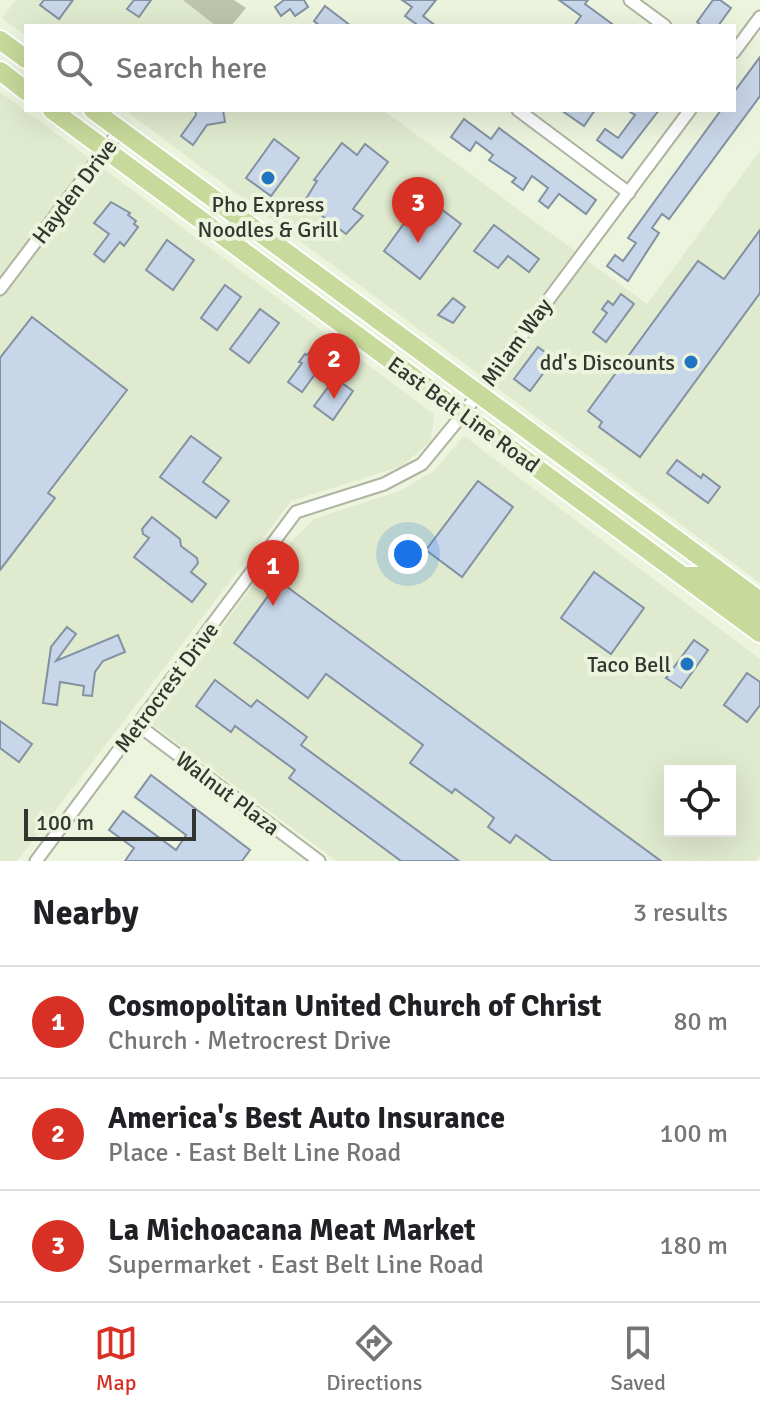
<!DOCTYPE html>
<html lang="en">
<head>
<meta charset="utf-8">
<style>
	:root { --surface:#fff; --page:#f2f2f2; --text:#202124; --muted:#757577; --line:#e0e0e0; --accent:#d93025 }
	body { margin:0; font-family:Signika,sans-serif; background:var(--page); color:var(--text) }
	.controls { position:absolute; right:24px; bottom:24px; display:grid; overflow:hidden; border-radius:0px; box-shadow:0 8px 32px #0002 }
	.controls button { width:72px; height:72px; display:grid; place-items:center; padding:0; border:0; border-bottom:2px solid var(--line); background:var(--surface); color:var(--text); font:40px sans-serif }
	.scale { position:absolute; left:24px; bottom:20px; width:172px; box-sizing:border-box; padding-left:8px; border:4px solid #33362e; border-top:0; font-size:22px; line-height:28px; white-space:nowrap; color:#33362e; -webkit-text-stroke:6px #ecf4de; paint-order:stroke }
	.you { position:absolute; left:408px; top:554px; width:28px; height:28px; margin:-20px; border:6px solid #fff; border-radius:50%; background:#1a73e8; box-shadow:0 0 0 12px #1a73e833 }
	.badge { display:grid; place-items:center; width:52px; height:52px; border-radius:50%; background:var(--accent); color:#fff; font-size:26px; font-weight:700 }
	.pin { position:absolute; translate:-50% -66px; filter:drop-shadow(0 2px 4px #0008) }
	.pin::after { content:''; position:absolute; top:42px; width:28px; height:24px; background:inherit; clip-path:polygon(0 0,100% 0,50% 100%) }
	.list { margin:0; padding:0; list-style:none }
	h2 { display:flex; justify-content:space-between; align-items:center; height:104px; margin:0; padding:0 32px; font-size:34px }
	h2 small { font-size:26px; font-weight:400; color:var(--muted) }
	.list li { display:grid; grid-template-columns:52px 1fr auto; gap:24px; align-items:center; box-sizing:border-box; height:112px; padding:0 32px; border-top:2px solid var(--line) }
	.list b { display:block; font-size:30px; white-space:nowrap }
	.list p { margin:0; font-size:26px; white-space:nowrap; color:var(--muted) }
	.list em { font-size:26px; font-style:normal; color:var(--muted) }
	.icon { flex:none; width:44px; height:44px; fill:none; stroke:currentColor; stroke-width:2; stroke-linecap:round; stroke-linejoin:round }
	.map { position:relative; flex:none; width:760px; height:861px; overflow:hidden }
	.search { position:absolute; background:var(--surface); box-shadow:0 8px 32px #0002; left:24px; right:24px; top:24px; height:88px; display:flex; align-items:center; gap:20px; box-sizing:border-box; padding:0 28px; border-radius:0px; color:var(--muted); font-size:30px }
	.sheet { height:440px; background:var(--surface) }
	nav { display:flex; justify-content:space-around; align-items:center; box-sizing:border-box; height:112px; border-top:2px solid var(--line); background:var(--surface); font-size:22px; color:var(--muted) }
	nav a { display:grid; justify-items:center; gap:4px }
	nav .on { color:var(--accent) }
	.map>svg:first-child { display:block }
</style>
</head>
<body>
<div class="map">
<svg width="760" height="861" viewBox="0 0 760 861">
	<rect width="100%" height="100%" fill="#ecf4de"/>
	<g fill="#e0eace" fill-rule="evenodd">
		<path d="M16,0H183L216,26H26V36L2,18Z"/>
		<path d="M0,92L434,414L431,441L402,466L291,501L17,861H0Z"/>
		<path d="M125,110H383L575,251L481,376Z"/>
		<path d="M760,151V583L493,385L586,260L647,304Z"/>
		<path d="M464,436L760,659V855L756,861H337L150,723L269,564L314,519L400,491L434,471ZM670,771H730V831H670Z"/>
	</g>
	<path fill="#bdc6ad" d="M183,0H234L246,8L231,26H216Z"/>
	<g fill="#c7d6e8" stroke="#8392a2" stroke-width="2">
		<path d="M44,0H73L59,19L40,5Z"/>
		<path d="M134,0H151L139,17L127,9Z"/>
		<path d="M284,0H304L308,7L295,16L290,9L281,16L275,7Z"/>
		<path d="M402,0H436L423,16L436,26H419L405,16L412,7Z"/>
		<path d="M559,0H588L585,4L615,26H574L581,16Z"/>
		<path d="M713,0H720L731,8L718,26H702L697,22Z"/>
		<path d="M325,6L351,26H320L314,21Z"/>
		<path d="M760,57V96L669,219L662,214L652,228L659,233L628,281L607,266L615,255L623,261L636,243L628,238L721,110H734V92Z"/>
		<path d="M195,110H223L225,122L207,125L193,145L181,136L196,115Z"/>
		<path d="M561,110H595L584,126Z"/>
		<path d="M627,110H659L622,158L597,140L605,129L618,138L635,115Z"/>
		<path d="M464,119L491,139L499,128L596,200L586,214L559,194L548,208L539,201L548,188L532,176L523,190L512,182L516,178L489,160L493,155L476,142L470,151L451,137Z"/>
		<path d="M274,139L299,158L271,196L246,178Z"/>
		<path d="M342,143L357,155L365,144L388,162L353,209L363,216L346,234L304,202L317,181L314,180Z"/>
		<path d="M424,196L461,224L420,279L384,251Z"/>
		<path d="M111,202L130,213L128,215L136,221L134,224L138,227L124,246L120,242L104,262L94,254L109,234L94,223Z"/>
		<path d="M494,225L539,259L529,272L508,256L498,268L474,251Z"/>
		<path d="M760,230V293L640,457L599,427L602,422L588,411L698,261L724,279Z"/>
		<path d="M167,240L194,260L173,290L146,270Z"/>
		<path d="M225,285L241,297L217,330L201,318Z"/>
		<path d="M621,294L634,304L606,342L593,332L607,313L602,309L608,301L613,305Z"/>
		<path d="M453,298L465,307L453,323L438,315Z"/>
		<path d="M260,309L279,323L249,363L230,349Z"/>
		<path d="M32,317L127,390L48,493L55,498L0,570V358Z"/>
		<path d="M538,347L554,359L530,391L514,379Z"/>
		<path d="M312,349L326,359L302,392L288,382L302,363L299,362L305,354L307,355Z"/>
		<path d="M335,378L353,391L333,420L314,406Z"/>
		<path d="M191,436L221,458L203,482L229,501L216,518L160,477Z"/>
		<path d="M677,460L701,478L703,474L720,487L708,503L667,473Z"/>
		<path d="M478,481L513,507L462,577L426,550Z"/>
		<path d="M152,517L180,539L181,546L197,558L198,563L191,572L206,584L192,602L134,557L149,538L143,534L142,529Z"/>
		<path d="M594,572L644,608L611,654L561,618Z"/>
		<path d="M279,581L451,707L661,861H552L516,835L510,843L488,827L494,818L485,811L455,789L452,793L410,763L423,745L326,674L308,698L234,643Z"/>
		<path d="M67,627L76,634L56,661L118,635L125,652L103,661L95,672L92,696L83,695L84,686L60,682L57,705L43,703L51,647Z"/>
		<path d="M694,640L708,650L681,688L666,678Z"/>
		<path d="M747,673L760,682V705L747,722L724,705Z"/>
		<path d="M215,680L251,707L257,700L307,737L301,745L459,861H401L289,778L295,770L235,726L231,732L196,706Z"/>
		<path d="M0,721L32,744L19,762L0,748Z"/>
		<path d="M151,775L250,850L242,861H125L134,848L109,830L123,811L176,850L186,835L135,797Z"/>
	</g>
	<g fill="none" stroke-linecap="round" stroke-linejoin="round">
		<defs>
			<g id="minor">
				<path d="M630,0L665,26"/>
				<path d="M734,52L760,17"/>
				<path d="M518,110L629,193"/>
				<path d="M0,289L120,130"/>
				<path d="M138,725L319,861"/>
				<path d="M36,861L296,512L384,484L422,464L463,414L690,110"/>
			</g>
			<g id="primary">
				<path d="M0,40L26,59"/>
				<path d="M0,71L26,91"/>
				<path d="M52,110L760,633"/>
				<path d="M93,110L760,601"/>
				<path d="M683,576H705L760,614"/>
			</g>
		</defs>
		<use href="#minor" stroke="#adb4a0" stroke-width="15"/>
		<use href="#primary" stroke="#fff" stroke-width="22"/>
		<use href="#minor" stroke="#fff" stroke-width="11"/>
		<use href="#primary" stroke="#c7d99b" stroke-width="18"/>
	</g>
	<g fill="#2074c2" stroke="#ecf4de" stroke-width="3">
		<circle cx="268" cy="178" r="8"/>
		<circle cx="691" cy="362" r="8"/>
		<circle cx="687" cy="664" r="8"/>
	</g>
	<g text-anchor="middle" stroke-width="8" stroke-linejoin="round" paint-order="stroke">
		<g font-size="22" fill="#33362e" stroke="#ecf4de">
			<text transform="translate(74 191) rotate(-53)" y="8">Hayden Drive</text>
			<text transform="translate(516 342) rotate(-54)" y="8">Milam Way</text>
			<text transform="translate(464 414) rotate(36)" y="8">East Belt Line Road</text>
			<text transform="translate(166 687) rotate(-53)" y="8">Metrocrest Drive</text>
			<text transform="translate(228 793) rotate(37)" y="8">Walnut Plaza</text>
		</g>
		<g font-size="22" fill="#33362e" stroke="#ecf4de" text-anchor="end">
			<text x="268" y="212" text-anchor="middle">Pho Express<tspan x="268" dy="25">Noodles &amp; Grill</tspan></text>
			<text x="675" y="370">dd's Discounts</text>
			<text x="671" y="672">Taco Bell</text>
		</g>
	</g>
</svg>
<div class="controls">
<button><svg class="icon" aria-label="locate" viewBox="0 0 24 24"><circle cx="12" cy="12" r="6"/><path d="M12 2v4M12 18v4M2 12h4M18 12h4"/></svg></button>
</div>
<div class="scale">100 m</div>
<div class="you"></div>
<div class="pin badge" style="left:273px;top:606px">1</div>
<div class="pin badge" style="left:334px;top:399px">2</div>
<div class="pin badge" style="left:418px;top:243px">3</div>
<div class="search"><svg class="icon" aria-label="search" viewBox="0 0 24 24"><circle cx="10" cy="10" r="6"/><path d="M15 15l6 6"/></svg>Search here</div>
</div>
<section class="sheet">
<h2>Nearby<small>3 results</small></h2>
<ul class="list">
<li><span class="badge">1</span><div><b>Cosmopolitan United Church of Christ</b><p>Church · Metrocrest Drive</p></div><em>80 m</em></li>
<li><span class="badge">2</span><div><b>America's Best Auto Insurance</b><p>Place · East Belt Line Road</p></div><em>100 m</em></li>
<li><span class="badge">3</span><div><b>La Michoacana Meat Market</b><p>Supermarket · East Belt Line Road</p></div><em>180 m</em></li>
</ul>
</section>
<nav>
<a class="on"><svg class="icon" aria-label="map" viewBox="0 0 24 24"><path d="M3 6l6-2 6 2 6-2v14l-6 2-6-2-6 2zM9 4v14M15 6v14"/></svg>Map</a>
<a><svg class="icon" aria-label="directions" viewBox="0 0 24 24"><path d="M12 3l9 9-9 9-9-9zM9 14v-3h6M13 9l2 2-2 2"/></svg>Directions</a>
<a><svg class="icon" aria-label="saved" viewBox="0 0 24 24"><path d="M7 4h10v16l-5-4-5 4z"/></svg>Saved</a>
</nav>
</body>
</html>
